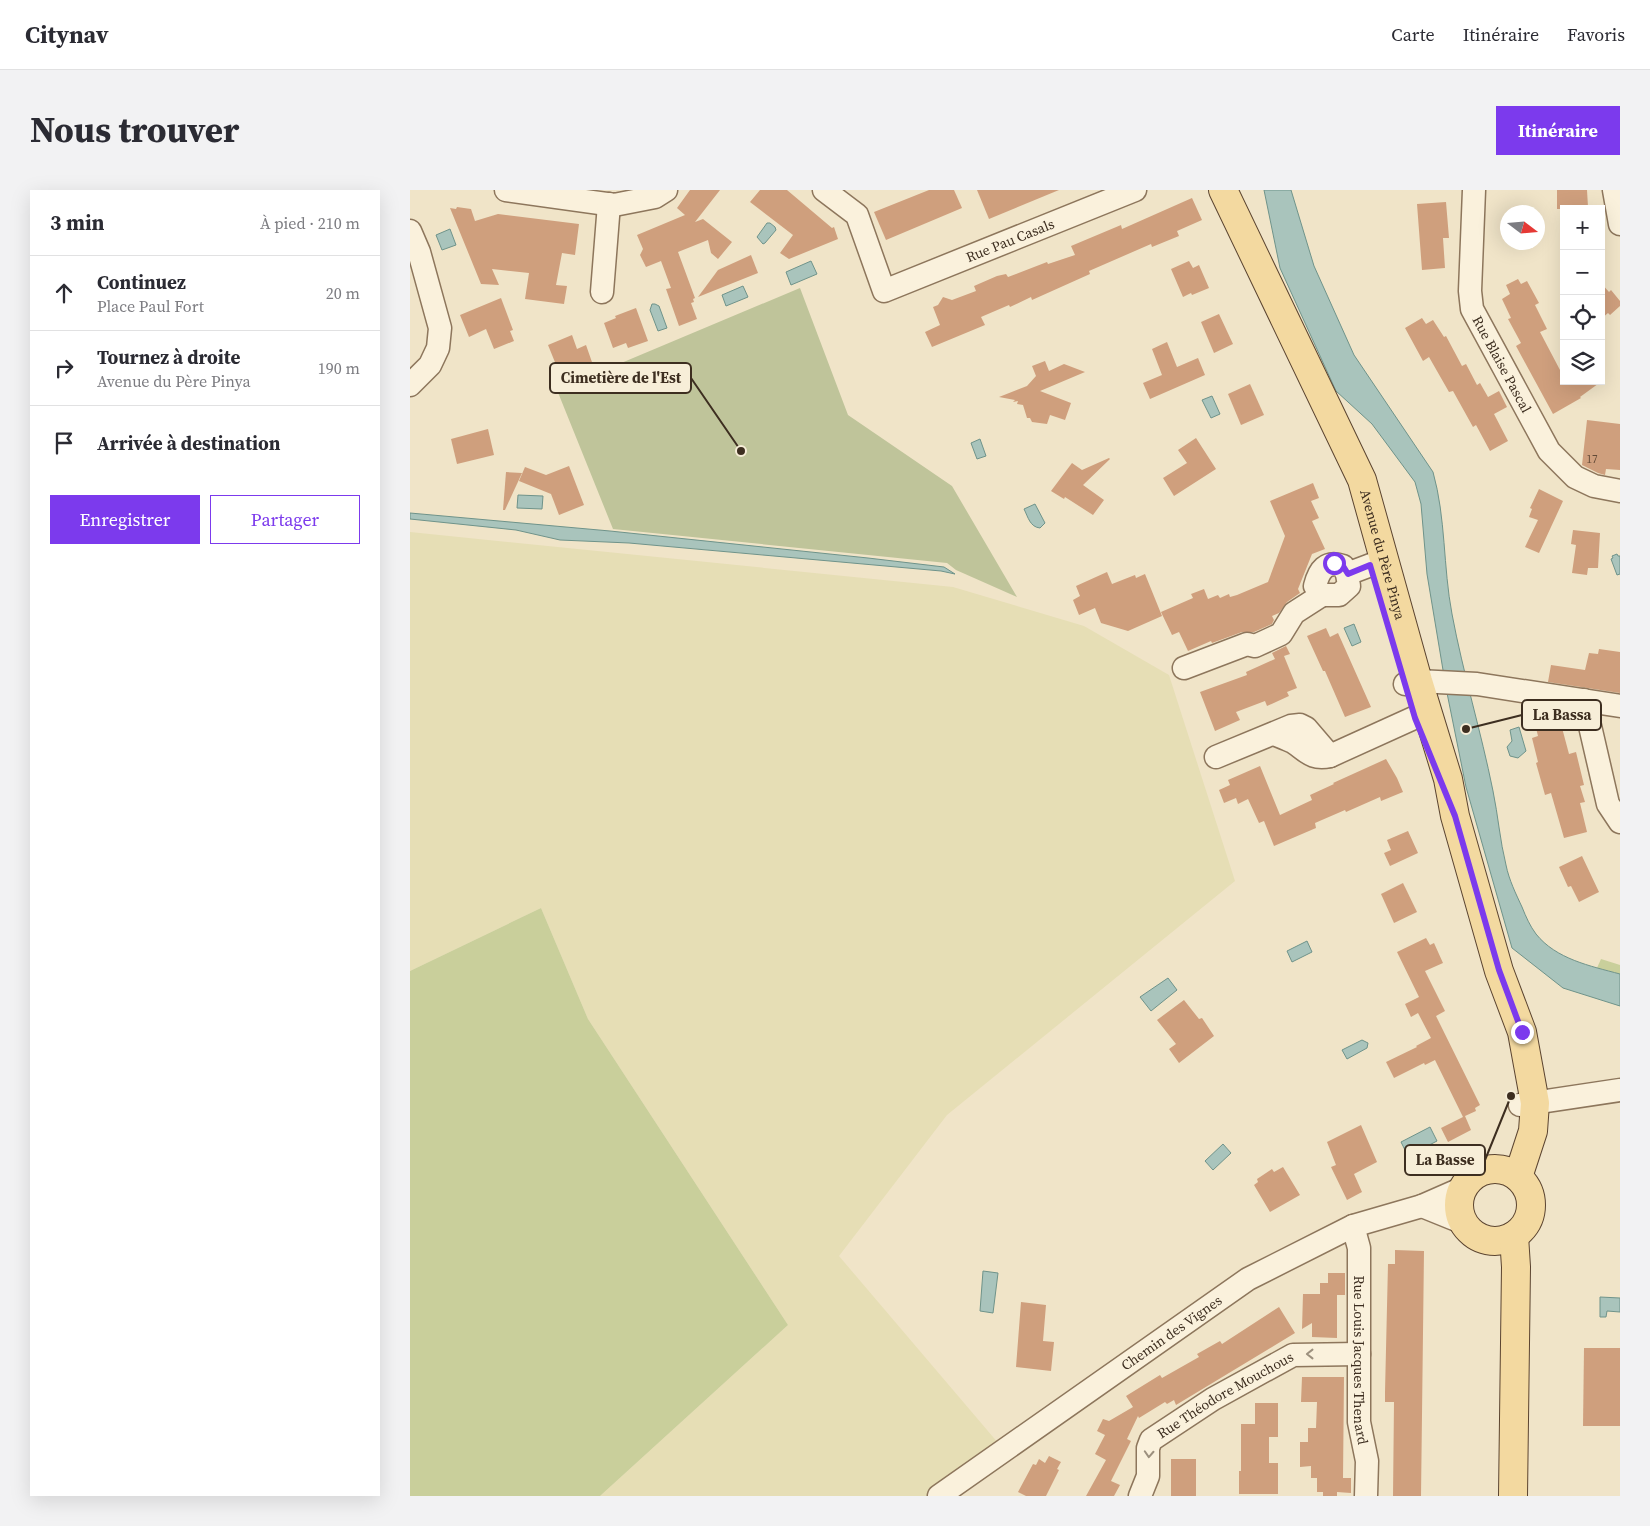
<!DOCTYPE html>
<html lang="fr">
<head>
<meta charset="utf-8">
<style>
	:root { --surface:#fff; --page:#f2f2f3; --text:#2b2b33; --muted:#7c7c81; --line:#e1e1e2; --accent:#7c3aed }
	body { margin:0; font-family:"Source Serif 4",serif; background:var(--page); color:var(--text) }
	.controls { position:absolute; right:15px; top:15px; display:grid; overflow:hidden; border-radius:0px; box-shadow:0 5px 20px #0002 }
	.controls button { width:45px; height:45px; display:grid; place-items:center; padding:0; border:0; border-bottom:1px solid var(--line); background:var(--surface); color:var(--text); font:25px sans-serif }
	.compass { position:absolute; left:1090px; top:15px; width:45px; height:45px; border-radius:50%; background:var(--surface); box-shadow:0 5px 20px #0002; rotate:106deg }
	.stop { position:absolute; width:15px; height:15px; margin:-11px; border:4px solid #7c3aed; border-radius:50%; background:#fff }
	.stop.end { background:#7c3aed; border-color:#fff; box-shadow:0 1px 5px #0008 }
	.list { margin:0; padding:0; list-style:none }
	h2 { display:flex; justify-content:space-between; align-items:center; height:65px; margin:0; padding:0 20px; font-size:21px }
	h2 small { font-size:16px; font-weight:400; color:var(--muted) }
	.list li { display:grid; grid-template-columns:32px 1fr auto; gap:15px; align-items:center; box-sizing:border-box; height:75px; padding:0 20px; border-top:1px solid var(--line) }
	.list b { display:block; font-size:19px; white-space:nowrap }
	.list p { margin:0; font-size:16px; white-space:nowrap; color:var(--muted) }
	.list em { font-size:16px; font-style:normal; color:var(--muted) }
	.actions { display:flex; gap:10px; padding:15px 20px }
	.actions a { flex:1; padding:11px 0; border:1px solid var(--accent); border-radius:0px; text-align:center; font-size:18px; color:var(--accent) }
	.actions .main { background:var(--accent); color:#fff }
	.icon { flex:none; width:28px; height:28px; fill:none; stroke:currentColor; stroke-width:2; stroke-linecap:round; stroke-linejoin:round }
	.map { position:relative; flex:none; width:1210px; height:1306px; overflow:hidden; border-radius:0px }
	header { display:flex; align-items:center; gap:30px; box-sizing:border-box; height:70px; padding:0 25px; background:var(--surface); border-bottom:1px solid var(--line) }
	header strong { font-size:24px }
	nav { display:flex; gap:28px; margin-inline-start:auto; font-size:18px }
	.intro { display:flex; align-items:center; justify-content:space-between; box-sizing:border-box; height:120px; padding:0 30px }
	h1 { margin:0; font-size:35px }
	.button { padding:12px 22px; border-radius:0px; background:var(--accent); color:#fff; font-size:18px; font-weight:700 }
	main { display:flex; gap:30px; padding:0 30px }
	aside { flex:1; background:var(--surface); border-radius:0px; box-shadow:0 5px 20px #0002 }
	.map>svg:first-child { display:block }
</style>
</head>
<body>
<header>
<strong>Citynav</strong>
<nav><a>Carte</a><a>Itinéraire</a><a>Favoris</a></nav>
</header>
<div class="intro"><h1>Nous trouver</h1><a class="button">Itinéraire</a></div>
<main>
<aside>
<h2>3 min<small>À pied · 210 m</small></h2>
<ul class="list">
<li><svg class="icon" aria-label="ahead" viewBox="0 0 24 24"><path d="M12 20V5M6 11l6-6 6 6"/></svg><div><b>Continuez</b><p>Place Paul Fort</p></div><em>20 m</em></li>
<li><svg class="icon" aria-label="right" viewBox="0 0 24 24"><path d="M7 20v-9h11M14 6l5 5-5 5"/></svg><div><b>Tournez à droite</b><p>Avenue du Père Pinya</p></div><em>190 m</em></li>
<li><svg class="icon" aria-label="arrive" viewBox="0 0 24 24"><path d="M6 21V4h12l-3 4 3 4H6"/></svg><div><b>Arrivée à destination</b></div></li>
</ul>
<div class="actions"><a class="main">Enregistrer</a><a>Partager</a></div>
</aside>
<div class="map">
<svg width="1210" height="1306" viewBox="0 0 1210 1306">
	<rect width="100%" height="100%" fill="#f0e4c8"/>
	<path fill="#e6deb5" d="M0,342L543,397L674,436L759,485L825,691L537,925L429,1066L589,1254L517,1306H190L378,1135L178,829L131,718L0,781Z"/>
	<g fill="#c9cf9b">
		<path d="M131,718L178,829L378,1135L190,1306H0V781Z"/>
		<path d="M1191,769L1210,775V784L1187,778Z"/>
	</g>
	<path fill="#bfc49a" d="M390,98L438,225L542,296L607,407L546,380L537,373L203,339L147,200Z"/>
	<g fill="#a9c4bc" stroke="#6f938a">
		<path d="M854,0H881L904,76L944,165L1023,282C1036,328 1033,377 1042,424C1053,483 1071,541 1083,601C1088,625 1090,651 1096,675C1099,690 1106,704 1112,717C1116,727 1120,736 1126,744C1146,769 1180,776 1210,784V816L1153,798L1102,758L1056,597L1036,498L1017,384L1011,314L1005,292L962,234L926,201L870,78Z"/>
		<path d="M357,33H360L365,37L366,40L355,53L353,54L347,47Z"/>
		<path d="M40,39L46,55L32,60L26,45Z"/>
		<path d="M401,71L407,84L381,95L376,82Z"/>
		<path d="M333,96L338,107L316,116L312,105Z"/>
		<path d="M242,114H245L249,116L257,138L248,141L240,120Z"/>
		<path d="M802,206L810,224L801,228L792,210Z"/>
		<path d="M570,249L576,266L567,269L561,253Z"/>
		<path d="M108,305L133,306L132,319L107,318Z"/>
		<path d="M625,314L635,333L630,338C620,337 618,327 614,319Z"/>
		<path d="M0,323L200,341L458,368L534,377L545,384L531,381L219,353L150,350L106,340L0,329Z"/>
		<path d="M1207,364L1208,366H1210V384L1207,385L1201,369L1203,368L1202,366Z"/>
		<path d="M944,434L951,452L942,456L934,438Z"/>
		<path d="M1109,537L1116,561L1108,568L1100,566L1097,557L1102,551L1100,540Z"/>
		<path d="M897,751L902,762L882,772L877,761Z"/>
		<path d="M758,788L767,800L741,821L730,807Z"/>
		<path d="M952,850L958,853L957,858L937,869L932,860Z"/>
		<path d="M1020,937L1027,951L998,966L991,952Z"/>
		<path d="M813,954L821,963L803,980L795,971Z"/>
		<path d="M573,1081L588,1083L583,1123L570,1121Z"/>
		<path d="M1190,1107L1210,1108V1122L1197,1121L1196,1127H1190Z"/>
	</g>
	<g fill="#cf9f7d">
		<path d="M280,0H310L285,32L293,29L322,52L308,69L301,63L298,50L268,62L285,108L283,109L284,112L281,113L287,129L269,136L256,99L261,98L251,71L236,77L230,65L233,59L227,45L275,25L267,18Z"/>
		<path d="M350,0H377L422,38L424,37L428,49L379,69L370,63L383,45L340,12Z"/>
		<path d="M519,0H544L552,18L476,50L464,22Z"/>
		<path d="M567,0H649L579,29Z"/>
		<path d="M1147,0H1177L1178,17H1174L1175,19H1147Z"/>
		<path d="M782,8L792,30L767,41L769,46L742,57L741,54L679,81L680,84L622,110L621,107L600,117L599,115L571,127L575,135L522,157L515,142L530,135L523,117L528,115L533,107L542,110L566,101L564,96L587,86L596,84L598,87L637,72L638,74L665,65L661,56L711,35L712,39Z"/>
		<path d="M1036,12L1039,48H1033L1035,78L1012,80L1007,14Z"/>
		<path d="M47,17L61,19L65,31L88,24L169,34L165,65L152,63L146,95L157,96L154,114L115,109L119,83L82,79L89,95L71,94L40,18L46,19Z"/>
		<path d="M341,65L348,83L288,107L308,80Z"/>
		<path d="M779,71L783,78L789,75L799,98L782,105L781,103L773,107L761,79Z"/>
		<path d="M1108,89L1111,94L1117,91L1129,113L1125,115L1137,139L1130,142L1150,180L1154,178V191H1192L1170,207L1171,208L1143,224L1106,156L1111,153L1098,129L1101,128L1092,109L1100,104L1096,95Z"/>
		<path d="M1191,93L1199,102L1201,100L1210,111V116L1200,125L1198,123L1191,129Z"/>
		<path d="M91,108L103,140L100,141L104,151L84,159L76,139L59,147L50,125Z"/>
		<path d="M226,118L238,151L218,158L216,153L203,158L194,133L206,128L205,126Z"/>
		<path d="M809,124L823,154L804,163L791,132Z"/>
		<path d="M1012,128L1016,134L1023,130L1034,147L1036,146L1052,176L1056,174L1067,195L1070,193L1078,207L1089,201L1097,217L1084,224L1098,251L1080,261L1066,235L1063,237L1043,201L1039,202L1019,167L1013,171L995,138Z"/>
		<path d="M162,145L167,159L176,155L183,175L151,187L138,155Z"/>
		<path d="M757,152L767,177L788,168L795,185L740,209L733,193L752,185L742,159Z"/>
		<path d="M635,171L639,181L654,174L675,182L630,201L661,213L655,230L640,225L637,234L622,232L620,228H617L613,215L607,214L608,211L603,212L605,210L589,207L617,196L626,186L622,176Z"/>
		<path d="M840,194L854,225L831,235L818,204Z"/>
		<path d="M1177,230L1210,234V280L1196,279L1195,285L1188,283L1172,275Z"/>
		<path d="M78,239L84,265L47,274L41,249Z"/>
		<path d="M786,248L806,279L764,306L753,288L777,273L768,260Z"/>
		<path d="M699,268L700,269L673,295L694,310L683,325L655,307L654,309L641,301L662,273L672,280Z"/>
		<path d="M159,276L174,315L149,325L141,304L109,291L115,277L136,285Z"/>
		<path d="M96,282L112,283L95,320H93Z"/>
		<path d="M903,293L909,308L901,311L909,328L902,331L915,359L902,364L888,399L890,403L877,412L869,423L862,426L864,430L862,434L844,442H832L802,453L801,451L778,461L769,442L762,445L751,422L783,408L781,404L794,399L798,409L808,405L810,408L819,404L820,407L827,405L858,392L875,346L860,311Z"/>
		<path d="M1129,299L1153,311L1129,363L1115,357L1128,330L1119,327L1122,319L1120,318Z"/>
		<path d="M1163,340L1190,343L1188,378H1178L1177,385L1162,383L1166,355L1161,354Z"/>
		<path d="M697,382L702,394L725,385L726,388L735,384L752,426L718,441L691,433L685,418L669,425L663,410L670,406L666,396Z"/>
		<path d="M916,438L920,447L928,443L961,517L935,527L915,481H913L897,446Z"/>
		<path d="M876,456L880,464L874,466L887,498L877,502L879,506L857,516L855,511L826,522L830,530L805,541L790,502L837,485L836,482L865,469L862,463Z"/>
		<path d="M1189,459L1210,462V503L1138,492L1141,475L1175,480L1179,463L1188,464Z"/>
		<path d="M1139,526L1140,529L1145,528L1147,535L1151,534L1159,564L1166,562L1174,595L1170,596L1175,612L1170,613L1177,642L1154,648L1141,603L1135,605L1126,573L1128,572L1122,548L1128,546L1124,530Z"/>
		<path d="M976,569L987,588L993,602L971,611L970,607L936,622L935,620L905,633L906,638L864,656L854,631L849,633L838,609L828,614L826,608L814,613L809,600L820,595L818,590L850,576L870,625L902,610L900,605L924,594L923,593Z"/>
		<path d="M998,641L1008,663L980,676L974,663L981,660L977,650Z"/>
		<path d="M1172,666L1189,702L1169,712L1161,696L1158,697L1149,677Z"/>
		<path d="M993,693L1007,722L984,733L971,704Z"/>
		<path d="M1016,748L1020,755L1024,753L1033,773L1015,781L1035,821L1026,826L1070,915L1065,918L1066,921L1055,926L1061,940L1038,952L1031,938L1053,927L1025,870L1015,875L1014,873L984,888L976,872L1007,857L1006,856L1021,848L1008,823L1001,827L995,814L1009,807L987,762Z"/>
		<path d="M774,810L789,829L792,828L804,846L769,873L759,859L766,854L747,830Z"/>
		<path d="M951,935L967,972L944,984L952,1002L937,1010L921,977L926,975L917,952Z"/>
		<path d="M873,977L890,1005L860,1022L844,995L848,992L847,989L862,979L864,982Z"/>
		<path d="M985,1060L1014,1061L1011,1306H983L984,1212H975V1202L978,1074H985Z"/>
		<path d="M918,1083H935V1105H927V1148L902,1147V1133L892,1139L893,1104H910V1093H918Z"/>
		<path d="M611,1112L636,1115L633,1151L644,1152L641,1181L606,1177Z"/>
		<path d="M869,1117L885,1143L766,1215L764,1210L757,1214L755,1212L729,1228L728,1226L717,1249L721,1251L701,1291L710,1295L704,1306H676L696,1270L685,1264L695,1245L687,1241L693,1229L699,1231L723,1217L716,1206L750,1185L752,1188L789,1167L787,1164L810,1151L812,1154Z"/>
		<path d="M1174,1158H1210V1236H1173Z"/>
		<path d="M892,1187H934L933,1288H941V1303L927,1302V1306H913V1302H907V1288H901V1276L890,1277V1252H898V1238H906L907,1212H891Z"/>
		<path d="M845,1213H868V1247H859V1273H868V1304H829V1281H831V1234H845Z"/>
		<path d="M639,1266L651,1272L647,1279L649,1280L636,1306H616L608,1302L623,1274L626,1275L629,1269L635,1273Z"/>
		<rect x="761" y="1269" width="25" height="37"/>
	</g>
	<g fill="none" stroke-linecap="round" stroke-linejoin="round">
		<defs>
			<g id="minor">
				<path d="M96,0L204,15L245,7L256,0"/>
				<path id="s1" d="M414,0L447,25L474,101L725,0"/>
				<path id="s2" d="M1064,0L1060,101L1062,119L1139,261L1165,287L1184,296L1210,301"/>
				<path d="M1204,0L1210,34"/>
				<path d="M0,41L9,62L30,138L28,158L20,175L0,195"/>
				<path d="M192,102L199,14"/>
				<path d="M937,384L933,376C916,370 909,380 905,396L912,405H929L939,396L937,384L974,370"/>
				<path d="M774,478L837,454L845,456L871,444L884,423L912,405"/>
				<path d="M995,494L1008,491L1067,494L1210,516"/>
				<path d="M1174,510L1198,614L1210,632"/>
				<path d="M863,544C870,546 876,549 883,552C897,561 901,570 920,566"/>
				<path d="M806,567L881,536L890,535L896,538L920,566L1017,522"/>
				<path d="M1110,915L1210,900"/>
				<path d="M1012,1016L1054,1033"/>
				<path id="s3" d="M943,1036L949,1058V1232L957,1271L956,1306"/>
				<path id="s4" d="M529,1306L838,1089L943,1036L1012,1016L1053,998"/>
				<path id="s5" d="M730,1306L738,1286V1258L741,1250L803,1209L883,1165L949,1164"/>
			</g>
			<g id="major">
				<path id="s6" d="M813,0L952,290L1008,491L1038,589L1045,626L1089,781L1112,842L1125,913L1123,941L1108,987"/>
				<circle cx="1085" cy="1015" r="36"/>
				<path d="M1103,1306L1106,1077L1104,1046"/>
			</g>
		</defs>
		<use href="#minor" stroke="#8d765c" stroke-width="25"/>
		<use href="#major" stroke="#5b4430" stroke-width="30"/>
		<use href="#minor" stroke="#faf1dc" stroke-width="22"/>
		<use href="#major" stroke="#f3d9a0" stroke-width="28"/>
	</g>
	<defs><path id="oneway-chevron" d="M-2-3.5L2.5 0L-2 3.5" fill="none" stroke-width="1.6" stroke-linecap="round" stroke-linejoin="round" transform="scale(1.25)"/></defs>
	<g stroke="#9c907e">
		<use href="#oneway-chevron" transform="translate(900 1164) rotate(180)"/>
		<use href="#oneway-chevron" transform="translate(739 1264) rotate(93)"/>
	</g>
	<g fill="none" stroke-linecap="round" stroke-linejoin="round">
		<path stroke="#7c3aed" stroke-width="6" d="M924,373L933,376L938,384L960,375L1005,528L1045,626L1089,780L1112,842"/>
	</g>
	<g text-anchor="middle" stroke-width="4" stroke-linejoin="round" paint-order="stroke">
		<g font-size="11" fill="#624a37">
			<text x="1182" y="273">17</text>
		</g>
		<g font-size="14" fill="#3d2e20" stroke="#f7eed8">
			<text dy="5" stroke="none"><textPath href="#s1" startOffset="258">Rue Pau Casals</textPath></text>
			<text dy="5" stroke="none"><textPath href="#s2" startOffset="182">Rue Blaise Pascal</textPath></text>
			<text dy="5" stroke="none"><textPath href="#s6" startOffset="399">Avenue du Père Pinya</textPath></text>
			<text dy="5" stroke="none"><textPath href="#s4" startOffset="284">Chemin des Vignes</textPath></text>
			<text dy="5" stroke="none"><textPath href="#s3" startOffset="135">Rue Louis Jacques Thenard</textPath></text>
			<text dy="5" stroke="none"><textPath href="#s5" startOffset="145">Rue Théodore Mouchous</textPath></text>
		</g>
	</g>
	<path fill="none" stroke="#3d2e20" stroke-width="2" d="M331 261L281 188M1056 539L1112 525M1101 906L1075 970"/>
	<g fill="#3d2e20" stroke="#f7eed8" stroke-width="2">
		<circle cx="331" cy="261" r="5"/>
		<circle cx="1056" cy="539" r="5"/>
		<circle cx="1101" cy="906" r="5"/>
	</g>
	<g fill="#f7eed8" stroke="#3d2e20" stroke-width="2">
		<rect x="140" y="173" width="141" height="30" rx="5"/>
		<rect x="1112" y="510" width="79" height="30" rx="5"/>
		<rect x="995" y="955" width="80" height="30" rx="5"/>
	</g>
	<g font-size="15" text-anchor="middle" font-weight="bold" fill="#3d2e20">
		<text x="211" y="193">Cimetière de l'Est</text>
		<text x="1152" y="530">La Bassa</text>
		<text x="1035" y="975">La Basse</text>
	</g>
</svg>
<div class="controls">
<button>+</button>
<button>−</button>
<button><svg class="icon" aria-label="locate" viewBox="0 0 24 24"><circle cx="12" cy="12" r="6"/><path d="M12 2v4M12 18v4M2 12h4M18 12h4"/></svg></button>
<button><svg class="icon" aria-label="layers" viewBox="0 0 24 24"><path d="M12 4l9 5-9 5-9-5zM3 14l9 5 9-5"/></svg></button>
</div>
<svg class="compass" viewBox="-18 -18 36 36"><path d="M0-13l5 13h-10z" fill="#e53935"/><path d="M0 13l5-13h-10z" fill="#7c7c81"/></svg>
<div class="stop" style="left:924px;top:373px"></div>
<div class="stop end" style="left:1112px;top:842px"></div>
</div>
</main>
</body>
</html>
